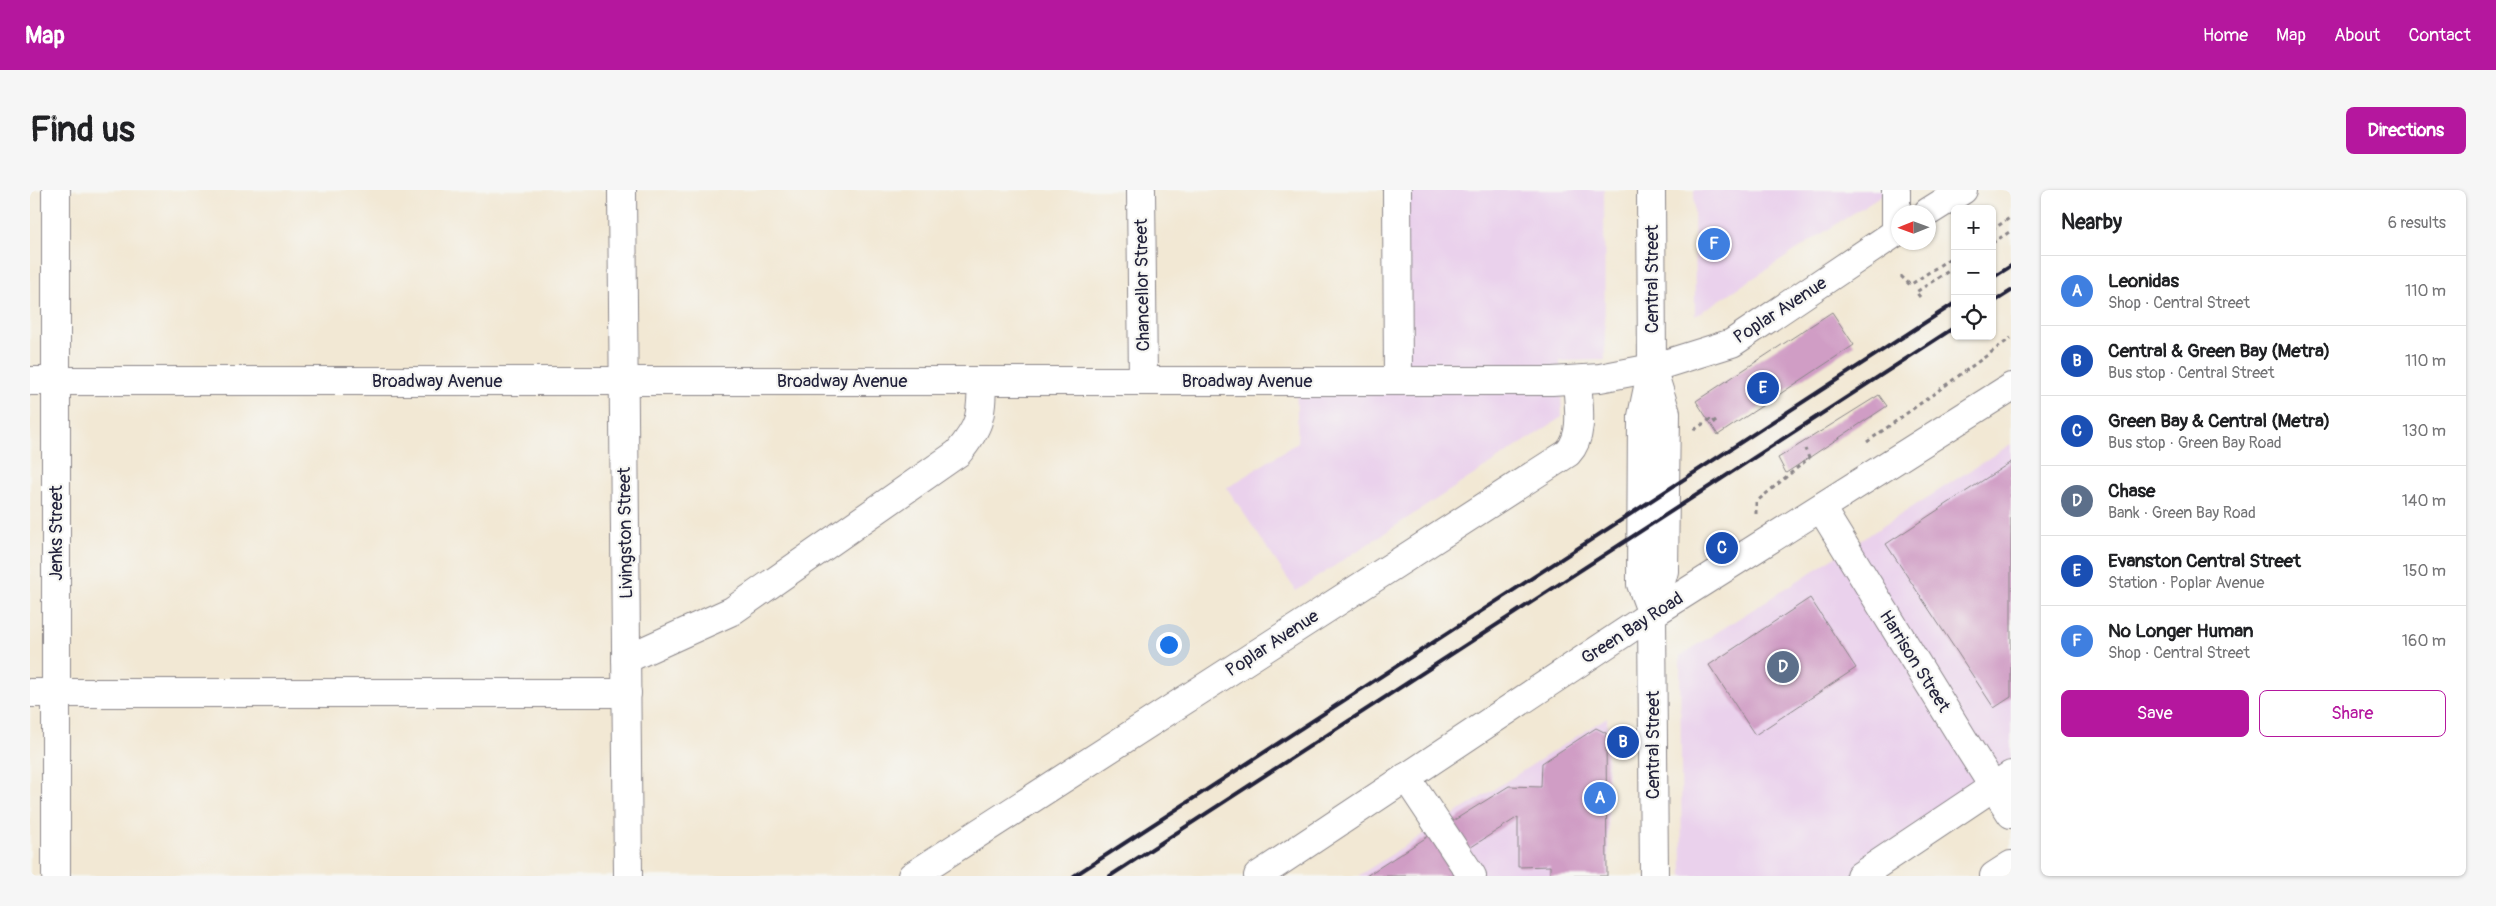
<!DOCTYPE html>
<html lang="en">
<head>
<meta charset="utf-8">
<style>
	:root { --surface:#fff; --page:#f6f6f6; --text:#202124; --muted:#757577; --line:#e0e0e0; --accent:#b5179e }
	body { margin:0; font-family:Pangolin,sans-serif; background:var(--page); color:var(--text) }
	.controls { position:absolute; right:15px; top:15px; display:grid; overflow:hidden; border-radius:8px; box-shadow:0 1px 4px #0004 }
	.controls button { width:45px; height:45px; display:grid; place-items:center; padding:0; border:0; border-bottom:1px solid var(--line); background:var(--surface); color:var(--text); font:25px sans-serif }
	.compass { position:absolute; left:1861px; top:15px; width:45px; height:45px; border-radius:50%; background:var(--surface); box-shadow:0 1px 4px #0004; rotate:269deg }
	.you { position:absolute; left:1138px; top:454px; width:18px; height:18px; margin:-12px; border:4px solid #fff; border-radius:50%; background:#1a73e8; box-shadow:0 0 0 8px #1a73e833 }
	.badge { display:grid; place-items:center; width:32px; height:32px; border-radius:50%; background:var(--accent); color:#fff; font-size:16px; font-weight:700 }
	.pin { position:absolute; translate:-50% -50%; border:2px solid #fff; box-shadow:0 1px 5px #0006 }
	.list { margin:0; padding:0; list-style:none }
	h2 { display:flex; justify-content:space-between; align-items:center; height:65px; margin:0; padding:0 20px; font-size:21px }
	h2 small { font-size:16px; font-weight:400; color:var(--muted) }
	.list li { display:grid; grid-template-columns:32px 1fr auto; gap:15px; align-items:center; box-sizing:border-box; height:70px; padding:0 20px; border-top:1px solid var(--line) }
	.list b { display:block; font-size:19px; white-space:nowrap }
	.list p { margin:0; font-size:16px; white-space:nowrap; color:var(--muted) }
	.list em { font-size:16px; font-style:normal; color:var(--muted) }
	.actions { display:flex; gap:10px; padding:15px 20px }
	.actions a { flex:1; padding:11px 0; border:1px solid var(--accent); border-radius:8px; text-align:center; font-size:18px; color:var(--accent) }
	.actions .main { background:var(--accent); color:#fff }
	.icon { flex:none; width:28px; height:28px; fill:none; stroke:currentColor; stroke-width:2; stroke-linecap:round; stroke-linejoin:round }
	.map { position:relative; flex:none; width:1981px; height:686px; overflow:hidden; border-radius:8px }
	header { display:flex; align-items:center; gap:30px; box-sizing:border-box; height:70px; padding:0 25px; background:var(--accent); color:#fff }
	header strong { font-size:24px }
	nav { display:flex; gap:28px; margin-inline-start:auto; font-size:18px }
	.intro { display:flex; align-items:center; justify-content:space-between; box-sizing:border-box; height:120px; padding:0 30px }
	h1 { margin:0; font-size:35px }
	.button { padding:12px 22px; border-radius:8px; background:var(--accent); color:#fff; font-size:18px; font-weight:700 }
	main { display:flex; gap:30px; padding:0 30px }
	aside { flex:1; background:var(--surface); border-radius:8px; box-shadow:0 1px 4px #0004 }
	.map>svg:first-child { display:block }
</style>
</head>
<body>
<header>
<strong>Map</strong>
<nav><a>Home</a><a>Map</a><a>About</a><a>Contact</a></nav>
</header>
<div class="intro"><h1>Find us</h1><a class="button">Directions</a></div>
<main>
<div class="map">
<svg width="1981" height="686" viewBox="0 0 1981 686">
	<rect width="100%" height="100%" fill="#f6f6f2"/>
	<filter id="ink" filterUnits="userSpaceOnUse"><feTurbulence type="fractalNoise" baseFrequency=".02" numOctaves="2"/><feDisplacementMap in="SourceGraphic" scale="10" xChannelSelector="R" yChannelSelector="G"/><feConvolveMatrix kernelMatrix="1 2 1 2 8 2 1 2 1" color-interpolation-filters="sRGB"/></filter>
	<filter id="wash" filterUnits="userSpaceOnUse"><feTurbulence type="fractalNoise" baseFrequency=".0096" numOctaves="4" result="noise"/><feDisplacementMap in="SourceGraphic" scale="20" xChannelSelector="R" yChannelSelector="G"/><feGaussianBlur stdDeviation="1.12" result="paint"/><feColorMatrix in="noise" values="0 0 0 0 0 0 0 0 0 0 0 0 0 0 0 0 0 1.4 0 .05"/><feComposite in="paint" operator="in"/></filter>
	<g filter="url(#wash)">
		<rect width="100%" height="100%" fill="#f2e8d4"/>
		<g fill="#ead1ec">
			<path d="M1367,0H1574L1575,170L1530,171L1532,227L1266,401L1197,298L1268,252L1266,194L1366,195Z"/>
			<path d="M1664,0H1859L1665,126Z"/>
			<path d="M1981,254V594L1839,686H1652L1650,466Z"/>
			<path d="M1577,527L1579,686H1328Z"/>
		</g>
		<g id="blocks">
			<g fill="#d09dc5">
				<path d="M1802,122L1824,155L1688,245L1666,211Z"/>
				<path d="M1849,205L1857,216L1756,283L1748,268Z"/>
				<path d="M1981,272V507L1964,518L1856,354Z"/>
				<path d="M1780,408L1826,478L1725,545L1679,475Z"/>
				<path d="M1566,538L1576,543L1577,686H1520V676L1488,677V627L1435,661L1418,634L1479,596L1511,597L1512,573Z"/>
				<path d="M1405,642L1436,686H1336Z"/>
			</g>
		</g>
	</g>
	<g filter="url(#ink)">
		<use href="#blocks" fill-opacity="0" stroke="#8a8588" stroke-width="1"/>
		<g fill="none" stroke-linecap="round" stroke-linejoin="round">
			<defs>
				<g id="minor">
					<path d="M592,0L598,686"/>
					<path d="M1111,0L1113,191"/>
					<path d="M1367,0L1368,191"/>
					<path d="M1866,0V42"/>
					<path d="M1898,22L1933,0"/>
					<path d="M0,191H1522L1570,188L1622,178L1702,153L1868,41"/>
					<path d="M1791,318L1935,552L1981,624"/>
					<path d="M596,469L702,421L928,263C951,235 951,227 952,191"/>
					<path d="M0,503H597"/>
					<path d="M1376,587L1442,686"/>
					<path d="M26,686V0"/>
					<path d="M882,686L1538,263C1555,245 1548,213 1547,190"/>
					<path d="M1830,686L1981,585"/>
					<path d="M1964,686L1981,675"/>
				</g>
				<g id="major">
					<path d="M1621,0L1622,178L1612,226L1611,394L1622,424"/>
					<path d="M1622,178L1636,223L1634,381L1622,424L1624,686"/>
					<path d="M1228,686L1622,424L1981,197"/>
				</g>
			</defs>
			<use href="#minor" stroke="#8a8588" stroke-width="30"/>
			<use href="#major" stroke="#8a8588" stroke-width="30"/>
			<g stroke="#8a8588" stroke-width="3" stroke-dasharray="4 4" stroke-linecap="butt">
				<path d="M1962,40L1981,27"/>
				<path d="M1962,53L1981,41"/>
				<path d="M1871,86L1880,95L1925,65"/>
				<path d="M1890,107L1886,102L1925,77"/>
				<path d="M1664,240L1682,228L1688,236"/>
				<path d="M1837,252L1981,148"/>
				<path d="M1726,324V312L1779,268L1775,259"/>
			</g>
			<use href="#minor" stroke="#fff" stroke-width="28"/>
			<use href="#major" stroke="#fff" stroke-width="28"/>
			<g stroke="#22223b" stroke-width="4">
				<path d="M1962,88L1981,76"/>
				<path d="M1962,113L1981,101"/>
				<path d="M1044,686L1925,113"/>
				<path d="M1080,686L1925,137"/>
			</g>
		</g>
	</g>
	<g text-anchor="middle" stroke-width="4.5" stroke-linejoin="round" paint-order="stroke">
		<g font-size="18" fill="#22223b" stroke="#f6f6f2">
			<text transform="translate(1622 89) rotate(-90)" y="6">Central Street</text>
			<text transform="translate(1112 95) rotate(-91)" y="6">Chancellor Street</text>
			<text transform="translate(1750 120) rotate(-33)" y="6">Poplar Avenue</text>
			<text x="407" y="197">Broadway Avenue</text>
			<text x="812" y="197">Broadway Avenue</text>
			<text x="1217" y="197">Broadway Avenue</text>
			<text transform="translate(26 343) rotate(-90)" y="6">Jenks Street</text>
			<text transform="translate(595 343) rotate(-91)" y="6">Livingston Street</text>
			<text transform="translate(1602 438) rotate(-33)" y="6">Green Bay Road</text>
			<text transform="translate(1242 453) rotate(-33)" y="6">Poplar Avenue</text>
			<text transform="translate(1885 471) rotate(58)" y="6">Harrison Street</text>
			<text transform="translate(1623 555) rotate(-90)" y="6">Central Street</text>
		</g>
	</g>
</svg>
<div class="controls">
<button>+</button>
<button>−</button>
<button><svg class="icon" aria-label="locate" viewBox="0 0 24 24"><circle cx="12" cy="12" r="6"/><path d="M12 2v4M12 18v4M2 12h4M18 12h4"/></svg></button>
</div>
<svg class="compass" viewBox="-18 -18 36 36"><path d="M0-13l5 13h-10z" fill="#e53935"/><path d="M0 13l5-13h-10z" fill="#757577"/></svg>
<div class="you"></div>
<div class="pin badge" style="left:1570px;top:608px;background:#3f7fe0">A</div>
<div class="pin badge" style="left:1593px;top:552px;background:#1a4fb4">B</div>
<div class="pin badge" style="left:1692px;top:358px;background:#1a4fb4">C</div>
<div class="pin badge" style="left:1753px;top:477px;background:#5c6f8a">D</div>
<div class="pin badge" style="left:1733px;top:198px;background:#1a4fb4">E</div>
<div class="pin badge" style="left:1684px;top:54px;background:#3f7fe0">F</div>
</div>
<aside>
<h2>Nearby<small>6 results</small></h2>
<ul class="list">
<li><span class="badge" style="background:#3f7fe0">A</span><div><b>Leonidas</b><p>Shop · Central Street</p></div><em>110 m</em></li>
<li><span class="badge" style="background:#1a4fb4">B</span><div><b>Central &amp; Green Bay (Metra)</b><p>Bus stop · Central Street</p></div><em>110 m</em></li>
<li><span class="badge" style="background:#1a4fb4">C</span><div><b>Green Bay &amp; Central (Metra)</b><p>Bus stop · Green Bay Road</p></div><em>130 m</em></li>
<li><span class="badge" style="background:#5c6f8a">D</span><div><b>Chase</b><p>Bank · Green Bay Road</p></div><em>140 m</em></li>
<li><span class="badge" style="background:#1a4fb4">E</span><div><b>Evanston Central Street</b><p>Station · Poplar Avenue</p></div><em>150 m</em></li>
<li><span class="badge" style="background:#3f7fe0">F</span><div><b>No Longer Human</b><p>Shop · Central Street</p></div><em>160 m</em></li>
</ul>
<div class="actions"><a class="main">Save</a><a>Share</a></div>
</aside>
</main>
</body>
</html>
